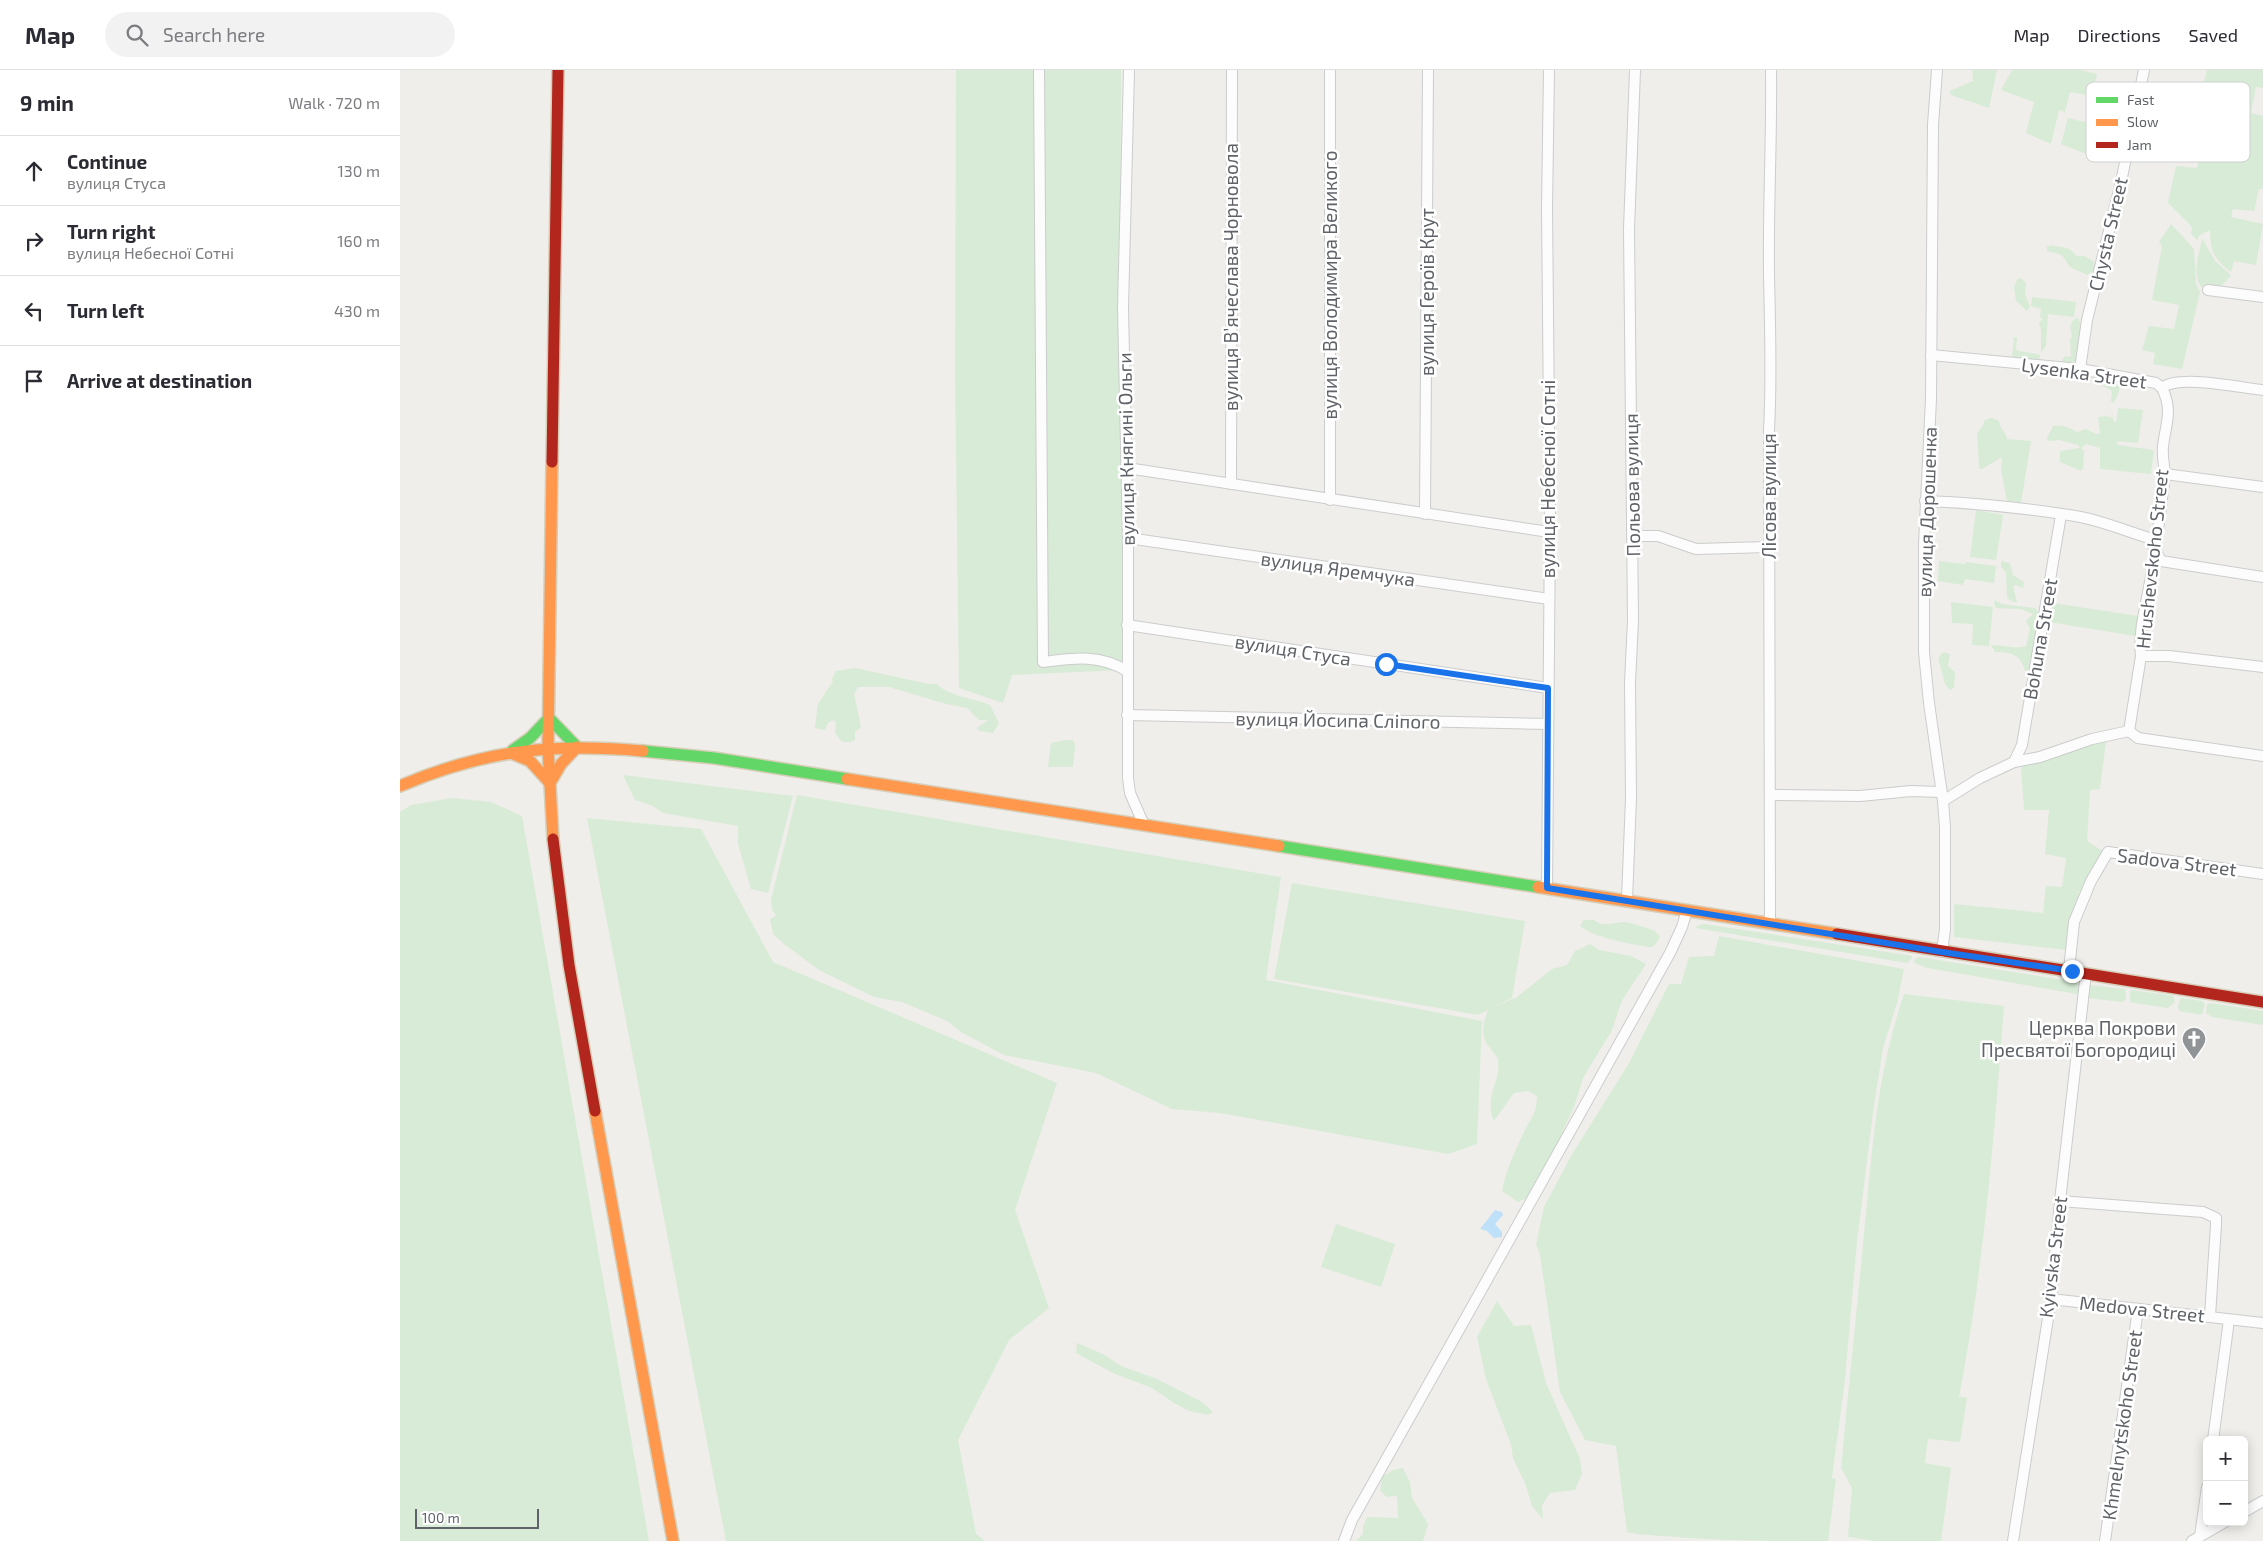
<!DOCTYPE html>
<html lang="en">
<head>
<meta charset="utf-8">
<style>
	:root { --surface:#fff; --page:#f2f2f3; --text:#2b2b33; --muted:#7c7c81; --line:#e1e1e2 }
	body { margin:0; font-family:"Exo 2",sans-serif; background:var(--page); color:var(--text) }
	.controls { position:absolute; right:15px; bottom:15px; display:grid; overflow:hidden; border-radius:8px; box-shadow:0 2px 12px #0003 }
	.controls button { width:45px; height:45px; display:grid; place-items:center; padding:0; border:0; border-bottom:1px solid var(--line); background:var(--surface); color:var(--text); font:25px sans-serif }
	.scale { position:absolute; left:15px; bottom:12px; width:124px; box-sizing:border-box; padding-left:5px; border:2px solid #5f6368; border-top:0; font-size:14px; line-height:18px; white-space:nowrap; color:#5f6368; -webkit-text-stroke:4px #fff; paint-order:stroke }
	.stop { position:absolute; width:15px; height:15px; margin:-11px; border:4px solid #1a73e8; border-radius:50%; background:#fff }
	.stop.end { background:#1a73e8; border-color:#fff; box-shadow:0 1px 5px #0008 }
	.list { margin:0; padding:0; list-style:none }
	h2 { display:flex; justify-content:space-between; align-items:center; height:65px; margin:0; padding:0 20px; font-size:21px }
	h2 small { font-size:16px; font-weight:400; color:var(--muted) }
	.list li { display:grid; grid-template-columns:32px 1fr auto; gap:15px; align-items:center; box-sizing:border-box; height:70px; padding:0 20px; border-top:1px solid var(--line) }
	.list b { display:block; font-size:19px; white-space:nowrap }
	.list p { margin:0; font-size:16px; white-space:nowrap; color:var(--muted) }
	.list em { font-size:16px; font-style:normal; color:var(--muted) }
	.icon { flex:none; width:28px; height:28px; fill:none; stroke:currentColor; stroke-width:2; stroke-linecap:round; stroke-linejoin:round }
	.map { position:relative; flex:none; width:1863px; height:1471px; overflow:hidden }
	header { display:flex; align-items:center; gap:30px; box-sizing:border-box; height:70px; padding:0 25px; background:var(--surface); border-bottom:1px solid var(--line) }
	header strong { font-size:24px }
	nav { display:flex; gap:28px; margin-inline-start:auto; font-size:18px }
	.search { width:350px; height:45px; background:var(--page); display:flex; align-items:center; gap:12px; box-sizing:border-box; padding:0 18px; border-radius:28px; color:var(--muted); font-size:19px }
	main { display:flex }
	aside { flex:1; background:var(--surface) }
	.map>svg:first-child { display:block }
</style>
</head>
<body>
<header>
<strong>Map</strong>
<div class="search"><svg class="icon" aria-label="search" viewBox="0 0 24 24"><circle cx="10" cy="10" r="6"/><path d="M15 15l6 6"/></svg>Search here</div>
<nav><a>Map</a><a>Directions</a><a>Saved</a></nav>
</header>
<main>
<aside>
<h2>9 min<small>Walk · 720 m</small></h2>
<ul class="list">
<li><svg class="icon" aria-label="ahead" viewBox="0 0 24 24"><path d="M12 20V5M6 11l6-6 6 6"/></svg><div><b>Continue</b><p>вулиця Стуса</p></div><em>130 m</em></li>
<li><svg class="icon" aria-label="right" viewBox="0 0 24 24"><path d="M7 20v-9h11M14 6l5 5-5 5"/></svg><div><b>Turn right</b><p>вулиця Небесної Сотні</p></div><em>160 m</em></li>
<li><svg class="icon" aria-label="left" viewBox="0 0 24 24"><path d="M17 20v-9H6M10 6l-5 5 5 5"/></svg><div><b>Turn left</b></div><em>430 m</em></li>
<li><svg class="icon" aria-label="arrive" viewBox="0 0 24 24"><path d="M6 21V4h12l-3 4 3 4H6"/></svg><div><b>Arrive at destination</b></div></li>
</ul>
</aside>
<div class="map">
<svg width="1863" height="1471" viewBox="0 0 1863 1471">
	<rect width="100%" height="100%" fill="#efeeea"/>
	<g fill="#d8ebd6">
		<path d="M556,0H721L720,291L725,593L722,600L612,605L603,633L559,618L555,304Z"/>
		<path d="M1572,0H1597L1589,38L1551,25L1550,21L1573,11Z"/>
		<path d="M1612,0H1681L1697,4L1694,17L1697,18L1695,27L1670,22L1665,42L1659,40L1651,74L1626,63L1634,32L1601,20Z"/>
		<path d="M1807,0H1863V18L1856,17L1851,43L1863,46V119H1859L1854,141L1833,139L1831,147L1863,154L1856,195L1834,191L1831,202C1814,189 1810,181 1810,160L1800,165L1797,170L1791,164L1792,157L1768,133L1776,96L1797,98L1799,90L1794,88L1802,48L1795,47Z"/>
		<path d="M1668,48L1706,57L1701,79L1707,81L1704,91L1661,74Z"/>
		<path d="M1771,154L1794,179L1796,214L1800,222L1782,299L1753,294L1755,283L1742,280L1749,256L1774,259L1779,235L1752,230L1762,176L1759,172Z"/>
		<path d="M1802,168L1815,191L1831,205C1820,221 1816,215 1801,217C1791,201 1800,184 1802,168Z"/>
		<path d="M1650,175C1662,178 1669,175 1676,186H1684L1694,191V200L1687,205L1670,197L1662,185L1647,181V177Z"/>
		<path d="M1618,208L1622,209L1626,213L1625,225L1630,236L1627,241L1616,231L1614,217Z"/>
		<path d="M1632,227L1676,232L1674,247L1648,244L1646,276L1641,283V260L1639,253L1643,249L1640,248L1641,239L1631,236Z"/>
		<path d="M1678,248L1681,255L1677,292L1673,296L1660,293L1665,286L1671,287L1670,270L1672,266L1670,257L1673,250Z"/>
		<path d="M1614,267L1617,268L1616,280C1624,283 1632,282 1640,285V288L1637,290L1612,287Z"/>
		<path d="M1699,308L1720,310C1721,316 1718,328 1713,333L1711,331L1712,321L1698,313Z"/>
		<path d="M1718,338L1743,340L1738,373L1716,371L1718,375L1754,380L1751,404L1700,399V378L1686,374L1681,378L1684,381L1683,398L1681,401L1660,392V381L1680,378L1678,375L1659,370L1648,371L1647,368L1653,356C1661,354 1671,358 1677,362L1686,359L1696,364L1700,363L1698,347L1706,346L1711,348L1712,343L1713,350L1716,353Z"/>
		<path d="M1592,348L1599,351C1600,359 1606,362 1607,369L1631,371L1621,433L1607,431L1601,400L1602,387L1582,399L1579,398L1577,363L1582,357L1585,350Z"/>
		<path d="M1576,440L1603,445L1596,490L1570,487Z"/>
		<path d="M1539,491L1565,494L1566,492L1596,496L1594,513L1565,509L1563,515L1538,511Z"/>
		<path d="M1601,491L1610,493L1613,505L1624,512L1623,518L1616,515L1613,516L1617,532H1613L1607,528L1606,503L1601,497Z"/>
		<path d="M1595,530L1602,534L1635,538L1639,542V557L1630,606L1626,605C1622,586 1614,582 1595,582L1591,575C1603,574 1614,580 1626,576L1630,559L1626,551L1633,544L1620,539L1596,538L1594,533Z"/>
		<path d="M1551,532L1593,537L1589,576L1572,575L1573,554L1552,553Z"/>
		<path d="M1653,533L1738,546L1735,566L1649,552Z"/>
		<path d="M1543,582L1550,584L1548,596L1555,602L1554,618L1550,620L1545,614L1538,588Z"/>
		<path d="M455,598L529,614H537C548,626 573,628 590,635L599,653L593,663L579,661L577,658L588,650H579L567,638L546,634L489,617H458L454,624L461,657L455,662V670L451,672H442L435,663L436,652L433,650L428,653L425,660L415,658L418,634L433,611L432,609L436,601Z"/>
		<path d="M666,670H673L675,675L673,697H648L651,673Z"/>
		<path d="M1706,671L1700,719L1690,720L1687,771L1704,782L1683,821L1680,820L1671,847L1667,880L1554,867V834L1643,843L1646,816L1662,817L1666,788L1645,784L1649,740H1624L1621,697L1680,677Z"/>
		<path d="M223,705L393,726L368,823L351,819L338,774V756L263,743L253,736L235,730Z"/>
		<path d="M397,725L881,807L866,910L1082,951L1077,1074L1048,1084L820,1043L772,1039L696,1003L604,985L561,962L547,951L502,932L474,927L419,900L384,874L373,864L370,849L376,846L372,839L371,830Z"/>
		<path d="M52,728L91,732L122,746L249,1471H0V742L11,735Z"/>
		<path d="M187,748L301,759L373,892L657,1013L615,1140L649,1238L609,1270L558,1370L576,1464L585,1471H326Z"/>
		<path d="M892,813L1125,851L1112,928L1092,938L1117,927L1152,899L1167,895L1175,881L1190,874L1199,880L1231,886L1246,894L1222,930L1212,960L1183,1008L1174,1037L1164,1058L1160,1074L1136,1113L1129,1127L1118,1132L1102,1121C1106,1100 1115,1081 1124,1062C1132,1045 1136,1046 1137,1026L1128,1021L1114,1023L1094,1051C1083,1026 1101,1014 1098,990C1097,986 1092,981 1089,977C1080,966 1083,953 1088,940L1078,945L874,909Z"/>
		<path d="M1184,850H1194C1205,859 1213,851 1225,852C1234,853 1244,858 1254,860L1260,867L1254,876L1250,877C1230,874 1195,868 1180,856Z"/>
		<path d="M1304,854L1507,885L1512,886V888L1507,893L1296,858L1297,856Z"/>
		<path d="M1319,866L1504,899L1497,933L1483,978L1473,1042L1457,1171L1445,1309L1432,1408L1436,1409L1428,1471C1373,1471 1319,1471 1264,1466C1251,1465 1240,1465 1227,1462L1216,1376L1185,1370L1160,1322L1140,1185L1136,1174L1144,1137L1171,1086L1229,993L1269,914H1281L1289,887L1314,886Z"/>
		<path d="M1519,887L1676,912L1679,914V921L1677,924L1528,898L1514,893L1515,889Z"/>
		<path d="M1690,915L1725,919L1726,929L1722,932L1688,928Z"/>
		<path d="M1732,920L1774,926L1775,932L1768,938L1734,933L1730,932V922Z"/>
		<path d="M1504,924L1604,936C1594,1067 1584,1198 1559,1327L1567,1328L1560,1372L1528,1369L1525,1393L1551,1398L1541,1471H1476L1448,1467L1452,1418L1441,1398C1448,1324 1456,1249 1463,1175C1472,1086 1475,1010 1504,924Z"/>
		<path d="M1781,928L1802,931L1805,934L1802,945L1779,941L1778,935Z"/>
		<path d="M1810,933L1863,941V955L1812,947L1806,943L1807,935Z"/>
		<path d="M936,1154L995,1174L981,1217L921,1197Z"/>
		<path d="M1097,1231L1114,1256L1131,1255L1146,1313L1180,1389L1182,1404L1175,1420L1150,1423L1142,1435L1143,1449L1132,1436L1125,1413L1113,1388L1111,1375L1086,1309L1077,1267Z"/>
		<path d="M677,1273L703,1284L721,1296L757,1309L802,1332L813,1342L808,1345L789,1341L774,1333L752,1318L715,1304L676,1283Z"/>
		<path d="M1003,1398L1010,1412L1012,1428L1028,1454L1023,1471H956L963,1464V1457L967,1447L998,1448L997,1426L987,1427L980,1421L982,1407L993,1400Z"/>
	</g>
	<path fill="#bfe0f9" d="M1095,1140L1102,1142L1103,1145L1095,1154L1102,1162V1167L1094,1168L1087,1161L1080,1159Z"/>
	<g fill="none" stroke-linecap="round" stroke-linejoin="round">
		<defs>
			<g id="street">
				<path d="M639,0L643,592C674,588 700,584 727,601"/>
				<path d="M729,0L723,238L728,468V708L730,723L744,755"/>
				<path d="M1537,0L1533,55L1531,329L1524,474V582L1529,633L1543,731L1545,757V859L1542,882"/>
				<path d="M1808,220L1863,227"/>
				<path d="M1531,285L1680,299L1756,313L1762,318C1778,304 1841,318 1863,320"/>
				<path d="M1680,299L1687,250L1721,112L1744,0"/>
				<path d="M727,398L1149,462"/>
				<path d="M1765,404L1863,417"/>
				<path d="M831,414L832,0"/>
				<path d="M930,430V0"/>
				<path d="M1525,431C1576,433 1626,438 1675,446C1697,449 1726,461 1749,468L1761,491L1863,507"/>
				<path d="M1025,444L1028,0"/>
				<path d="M1234,466H1258L1296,479L1369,477"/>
				<path d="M728,468L1149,529"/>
				<path d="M727,555L1148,618"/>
				<path d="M1741,586H1769L1863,597"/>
				<path d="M727,645L1148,654"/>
				<path d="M1729,661L1741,586C1738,560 1747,532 1751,506C1757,472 1761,438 1765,404C1764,394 1762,386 1763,376C1766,353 1773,340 1762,318"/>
				<path d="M1729,661L1738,668L1863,686"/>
				<path d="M1614,692L1622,675L1661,445"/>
				<path d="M1370,725L1460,726L1511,721L1541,722"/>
				<path d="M1543,731L1580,708L1614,692L1640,687L1692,669L1729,661"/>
				<path d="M1147,818L1150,455L1147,138L1149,0"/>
				<path d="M1227,830L1231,728L1230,613L1233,550L1229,159L1235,0"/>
				<path d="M1370,853L1369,360C1372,308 1370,257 1369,205C1368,136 1372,68 1371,0"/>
				<path d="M1669,900L1674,852L1691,811L1708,782L1863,804"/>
				<path d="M1660,1131L1803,1142L1816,1148V1155L1810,1246"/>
				<path d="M1651,1229L1863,1253"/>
				<path d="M1813,1370L1829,1250"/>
				<path d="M1844,1442L1863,1431"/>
				<path d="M1800,1466L1807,1417"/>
				<path d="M944,1471L952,1450C1058,1261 1165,1073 1270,883L1282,857L1287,840"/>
				<path d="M1613,1471L1651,1229L1660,1131L1686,903"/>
				<path d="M1705,1471L1738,1239"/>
				<path d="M1792,1471L1825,1452"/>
			</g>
			<g id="fast">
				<path d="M149,648L177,677"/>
				<path d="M113,680L130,668L149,648"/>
				<path d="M243,681L314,688L447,709"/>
				<path d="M879,776L1138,817"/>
			</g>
			<g id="slow">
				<path d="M152,392L148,678L153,769"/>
				<path d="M111,683L130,691L150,713"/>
				<path d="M447,709L879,776"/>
				<path d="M150,713L161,694L177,677"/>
				<path d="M0,716C84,680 152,673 243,681"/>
				<path d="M1138,817L1437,864"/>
				<path d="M195,1041L273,1471"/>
			</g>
			<g id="jam">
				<path d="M152,392L158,0"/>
				<path d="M153,769L169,895L195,1041"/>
				<path d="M1437,864L1863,932"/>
			</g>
		</defs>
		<use href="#street" stroke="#cbcccc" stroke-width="12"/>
		<use href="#fast" stroke="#d7ceb8" stroke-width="14"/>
		<use href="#slow" stroke="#d7ceb8" stroke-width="14"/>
		<use href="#jam" stroke="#d7ceb8" stroke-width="14"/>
		<use href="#street" stroke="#fdfcfc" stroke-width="10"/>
		<use href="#fast" stroke="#63d668" stroke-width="11"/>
		<use href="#slow" stroke="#ff974d" stroke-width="11"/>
		<use href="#jam" stroke="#b3261e" stroke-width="11"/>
	</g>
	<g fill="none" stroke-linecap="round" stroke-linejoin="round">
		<path stroke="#1a73e8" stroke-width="6" d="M986,594L1148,618L1147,818L1542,882L1672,901"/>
	</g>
	<defs>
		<symbol id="church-pin" viewBox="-11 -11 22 30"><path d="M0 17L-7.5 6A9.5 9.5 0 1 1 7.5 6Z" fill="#919496" stroke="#fff"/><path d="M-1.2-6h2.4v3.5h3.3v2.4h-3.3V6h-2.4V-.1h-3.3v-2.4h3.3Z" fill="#fff"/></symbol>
	</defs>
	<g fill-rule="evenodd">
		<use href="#church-pin" x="1780" y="955" width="28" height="38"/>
	</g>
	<g text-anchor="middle" stroke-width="5" stroke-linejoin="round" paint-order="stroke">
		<g font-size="19" fill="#5f6368" stroke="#fff">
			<text transform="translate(1708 164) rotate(-77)" y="7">Chysta Street</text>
			<text transform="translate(831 207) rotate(-90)" y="7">вулиця Вʼячеслава Чорновола</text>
			<text transform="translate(930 215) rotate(-90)" y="7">вулиця Володимира Великого</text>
			<text transform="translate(1027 222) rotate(-90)" y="7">вулиця Героїв Крут</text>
			<text transform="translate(1684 303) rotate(8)" y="7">Lysenka Street</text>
			<text transform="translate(726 379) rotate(-91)" y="7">вулиця Княгині Ольги</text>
			<text transform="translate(1148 409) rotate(-90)" y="7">вулиця Небесної Сотні</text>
			<text transform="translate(1232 415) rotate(-91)" y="7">Польова вулиця</text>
			<text transform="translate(1369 426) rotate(-90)" y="7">Лісова вулиця</text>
			<text transform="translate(1527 442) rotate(-88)" y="7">вулиця Дорошенка</text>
			<text transform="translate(1752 489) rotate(-84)" y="7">Hrushevskoho Street</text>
			<text transform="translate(938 499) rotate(8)" y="7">вулиця Яремчука</text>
			<text transform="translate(1640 569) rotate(-80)" y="7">Bohuna Street</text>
			<text transform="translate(893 580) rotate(9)" y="7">вулиця Стуса</text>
			<text transform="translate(938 650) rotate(1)" y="7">вулиця Йосипа Сліпого</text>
			<text transform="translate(1777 792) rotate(7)" y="7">Sadova Street</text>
			<text transform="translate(1653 1187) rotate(-83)" y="7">Kyivska Street</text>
			<text transform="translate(1742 1239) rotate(6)" y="7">Medova Street</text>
			<text transform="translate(1722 1355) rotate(-82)" y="7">Khmelnytskoho Street</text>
		</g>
		<g font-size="19" fill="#5f6368" stroke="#fff" text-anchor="end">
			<text x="1776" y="965">Церква Покрови<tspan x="1776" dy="22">Пресвятої Богородиці</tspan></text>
		</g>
	</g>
	<rect x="1686" y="12" width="164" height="80" rx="8" fill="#fff" stroke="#cfd0d2" stroke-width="1"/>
	<rect x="1696" y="27" width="22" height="6" fill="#63d668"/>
	<rect x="1696" y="49" width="22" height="7" fill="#ff974d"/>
	<rect x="1696" y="72" width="22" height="6" fill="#b3261e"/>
	<g font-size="14" fill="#5f6368">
		<text x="1727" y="35">Fast</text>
		<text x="1727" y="57">Slow</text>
		<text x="1727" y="80">Jam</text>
	</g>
</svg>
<div class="controls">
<button>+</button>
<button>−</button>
</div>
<div class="scale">100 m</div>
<div class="stop" style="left:986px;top:594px"></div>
<div class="stop end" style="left:1672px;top:901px"></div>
</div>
</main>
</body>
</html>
